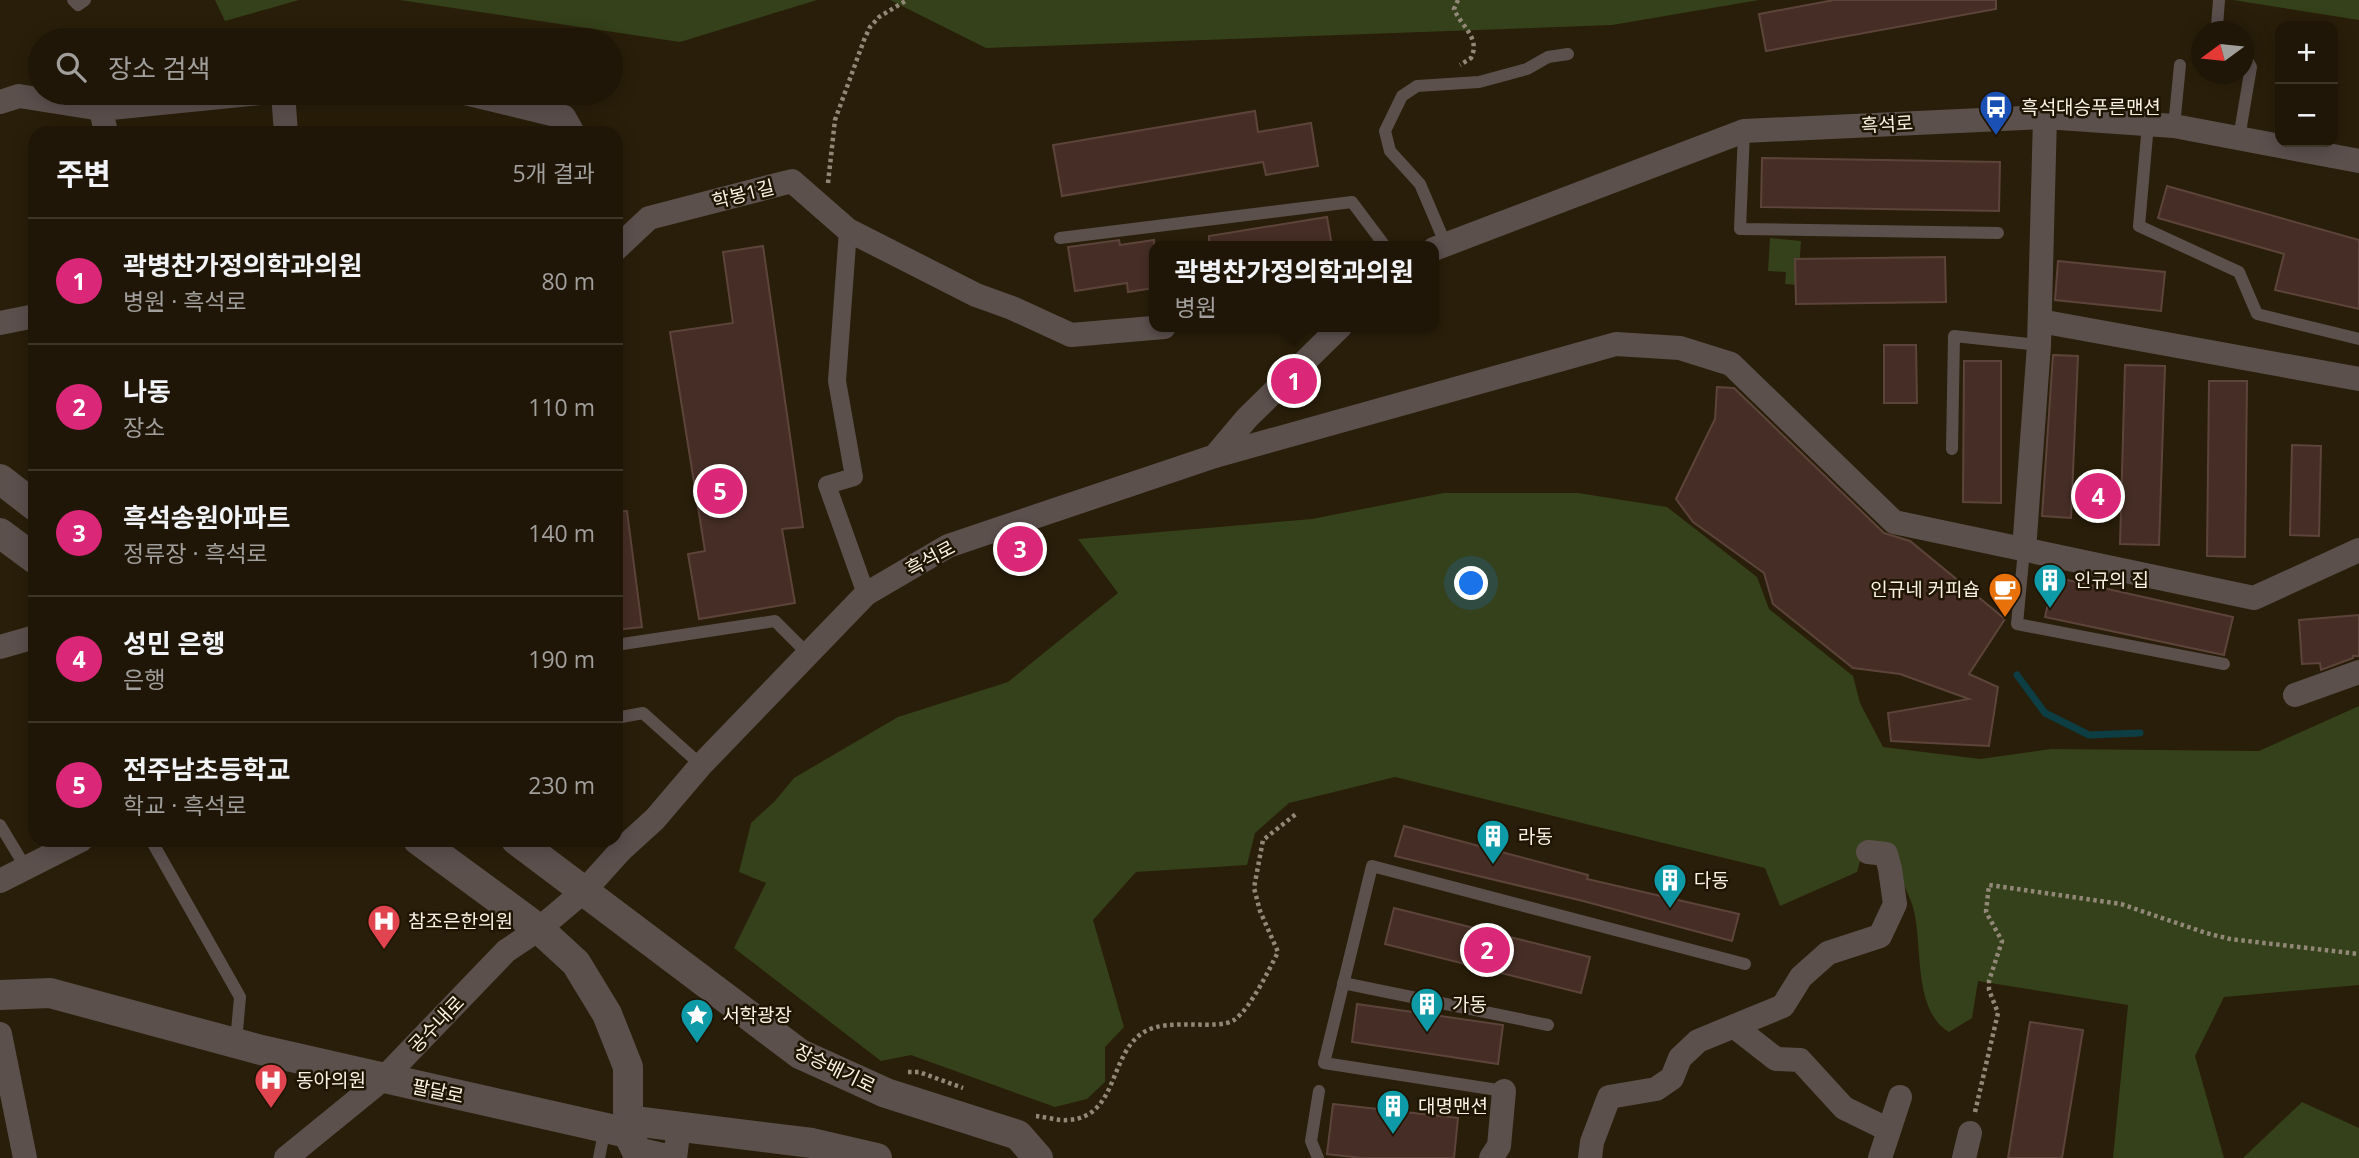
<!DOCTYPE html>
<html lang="ko">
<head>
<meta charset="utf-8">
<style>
	:root { --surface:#1f1607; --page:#271f11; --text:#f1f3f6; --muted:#a19f9b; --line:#3c3528; --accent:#db2777 }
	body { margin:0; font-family:"Open Sans","Noto Sans KR",sans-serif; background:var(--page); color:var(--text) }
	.controls { position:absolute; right:21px; top:21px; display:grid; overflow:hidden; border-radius:14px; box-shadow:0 4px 18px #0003 }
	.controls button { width:63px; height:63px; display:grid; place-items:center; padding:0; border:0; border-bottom:2px solid var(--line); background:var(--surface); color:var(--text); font:35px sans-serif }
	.compass { position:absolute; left:2191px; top:21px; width:63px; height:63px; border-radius:50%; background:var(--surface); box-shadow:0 4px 18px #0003; rotate:255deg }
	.you { position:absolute; left:1472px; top:584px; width:24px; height:24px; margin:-18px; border:5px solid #fff; border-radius:50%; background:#1a73e8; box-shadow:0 0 0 10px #1a73e833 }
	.badge { display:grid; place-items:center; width:46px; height:46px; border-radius:50%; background:var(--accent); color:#fff; font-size:23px; font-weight:700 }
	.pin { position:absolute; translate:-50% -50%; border:4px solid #fff; box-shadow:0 2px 7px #0006 }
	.popup { position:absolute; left:1149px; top:241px; width:290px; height:91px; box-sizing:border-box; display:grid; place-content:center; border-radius:14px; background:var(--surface); filter:drop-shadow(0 2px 5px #0005); font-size:23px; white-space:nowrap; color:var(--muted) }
	.popup b { font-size:26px; color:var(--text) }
	.popup::after { content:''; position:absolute; left:50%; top:100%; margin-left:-14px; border:14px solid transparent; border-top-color:var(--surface) }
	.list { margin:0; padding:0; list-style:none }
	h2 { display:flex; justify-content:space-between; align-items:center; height:91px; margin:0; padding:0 28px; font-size:30px }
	h2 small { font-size:23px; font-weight:400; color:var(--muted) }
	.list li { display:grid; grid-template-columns:46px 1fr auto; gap:21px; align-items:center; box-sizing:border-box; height:126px; padding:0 28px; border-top:2px solid var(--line) }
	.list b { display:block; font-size:26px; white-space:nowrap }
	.list p { margin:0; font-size:23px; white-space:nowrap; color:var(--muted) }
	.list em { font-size:23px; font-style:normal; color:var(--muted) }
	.icon { flex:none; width:38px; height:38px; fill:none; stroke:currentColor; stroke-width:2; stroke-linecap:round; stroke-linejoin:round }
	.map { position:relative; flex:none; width:2359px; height:1158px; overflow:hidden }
	.search { position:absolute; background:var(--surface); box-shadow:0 4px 18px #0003; left:28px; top:28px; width:595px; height:77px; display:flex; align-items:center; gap:18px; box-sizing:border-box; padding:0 24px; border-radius:38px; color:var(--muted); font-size:26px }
	.panel { position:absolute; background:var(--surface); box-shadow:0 4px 18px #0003; left:28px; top:126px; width:595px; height:721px; border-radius:21px }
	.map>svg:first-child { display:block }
</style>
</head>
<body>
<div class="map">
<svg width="2359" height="1158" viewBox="0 0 2359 1158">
	<rect width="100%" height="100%" fill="#291e09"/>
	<g fill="#35411a">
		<path d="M215,0H299L225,21Z"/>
		<path d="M400,0H817L680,42Z"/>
		<path d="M890,0H1759L1612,25L986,48Z"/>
		<path d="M2233,0H2359V20Z"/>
		<path d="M1770,238L1801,241L1798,285L1785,284L1786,272L1768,271Z"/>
		<path d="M1444,493H1578L1667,507L1757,577L1769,609L1853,676L1860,703L1883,747L1980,759L2051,749L2259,751L2359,706V985L2224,997L2195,1056L2224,1158H2113L2128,1005L1978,981L1972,1018L1949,1032C1911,1010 1924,939 1912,904C1906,887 1896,870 1888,854L1865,844L1857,872L1780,906L1765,868L1395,777L1289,803L1255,833L1247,865L1136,872L1093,920L1124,1027L1105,1047V1082L1087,1099L1055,1107L911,1055L881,1061L734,948L766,883L739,872L751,823L775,801L794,778L898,717L1008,682L1118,593L1078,539L1312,519Z"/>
		<path d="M2302,1102L2359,1128V1158H2243Z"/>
	</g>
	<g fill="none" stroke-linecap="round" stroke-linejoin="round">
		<path stroke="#0c3e44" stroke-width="7" d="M2017,675L2045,713L2089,735L2140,733"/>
	</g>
	<g fill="#462e26" stroke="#5d443b" stroke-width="2">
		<path d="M1834,0H1996V9L1766,51L1759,14Z"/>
		<path d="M1255,111L1258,132L1311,123L1318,166L1266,175L1263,162L1062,196L1053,145Z"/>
		<path d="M1762,158L2000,162L1999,211L1761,207Z"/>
		<path d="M2167,186L2359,240V309L2275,290L2284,254L2158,218Z"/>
		<path d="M1327,217L1332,246H1209V236Z"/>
		<path d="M1119,240L1120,245L1154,240V288L1128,292L1127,283L1075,291L1068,247Z"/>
		<path d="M763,246L803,527L782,529L795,603L699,619L688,554L705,551L670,332L733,323L723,252Z"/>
		<path d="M1945,257L1946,302L1796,304L1795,259Z"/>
		<path d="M2058,261L2165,272L2161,311L2055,300Z"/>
		<path d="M1884,345H1916L1917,403H1884Z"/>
		<path d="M2053,355L2078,356L2071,518L2042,516Z"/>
		<path d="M1964,361H2001V503L1963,502Z"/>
		<path d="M2125,365L2165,366L2159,545L2120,544Z"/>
		<path d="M2209,381H2247L2245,557L2207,556Z"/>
		<path d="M1717,387L1734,388L1884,533L1910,541L2005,619L1969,674L1998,687L1989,746L1891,741L1888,713L1969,699L1900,674L1853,668L1773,604L1764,573L1693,522L1676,499L1715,419Z"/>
		<path d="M2292,445L2321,446L2319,536L2290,535Z"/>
		<path d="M627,511L642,627L616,630V512Z"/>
		<path d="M2054,577L2233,617L2224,655L2045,617Z"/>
		<path d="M2359,615V656H2353V658L2321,670L2320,663L2302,664L2299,620Z"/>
		<path d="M1404,826L1588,875L1587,879L1739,914L1732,941L1583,901L1395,856Z"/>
		<path d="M1394,908L1590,957L1581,993L1385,944Z"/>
		<path d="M1357,1004L1503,1025L1498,1064L1352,1042Z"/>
		<path d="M2030,1022L2083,1030L2062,1158H2008Z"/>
		<path d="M1333,1104L1458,1118L1454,1158H1362L1327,1154Z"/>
	</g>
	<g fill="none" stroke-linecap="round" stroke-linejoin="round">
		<g stroke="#918877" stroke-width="4.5" stroke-dasharray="3.5 3.5" stroke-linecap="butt">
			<path d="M1458,0L1454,9C1461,26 1481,38 1471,58L1460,65"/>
			<path d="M828,183L835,120L864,40L870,27L879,17L907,0"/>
			<path d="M908,1072H919L963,1088"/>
			<path d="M1975,1112L1998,1013L1989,990V981L2002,941L1986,912L1989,885L2121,904L2206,933L2230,939L2359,954"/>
			<path d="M1036,1116C1046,1117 1058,1121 1068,1120C1119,1117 1108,1054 1144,1032C1169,1017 1217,1031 1234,1020C1250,1009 1269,970 1278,952L1260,911L1254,888L1263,840L1296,814"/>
		</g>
		<g stroke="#5c504d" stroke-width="12">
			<path d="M73,0L78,5L85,0"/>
			<path d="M2219,0L2217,26L2219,32"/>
			<path d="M2148,124L2139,226L2239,272L2257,314L2359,339"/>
			<path d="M2174,126L2180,65"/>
			<path d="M1744,131L1740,229L1998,233"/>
			<path d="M2239,138L2251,67L2244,55"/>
			<path d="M1060,238L1352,202L1385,246"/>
			<path d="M1446,245L1420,184L1390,151L1385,131L1402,96L1417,86L1479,82L1527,69L1548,57L1568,54"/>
			<path d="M1952,449L1954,336L2039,345"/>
			<path d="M2024,550L2017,624L2224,664"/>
			<path d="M616,645L775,621L808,654"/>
			<path d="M616,718L643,713L701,765"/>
			<path d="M0,825L26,868"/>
			<path d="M151,840L240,997L236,1042"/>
			<path d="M1343,983L1548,1025"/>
			<path d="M1504,1091L1324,1063L1372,866L1745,964"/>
			<path d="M599,1158L605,1128"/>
			<path d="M1318,1158L1311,1141L1319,1091"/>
		</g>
		<path stroke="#5c504d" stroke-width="18" d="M848,230L837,381L854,477L827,485L866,594"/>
		<g stroke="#5c504d" stroke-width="24">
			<path d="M283,93L286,133"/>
			<path d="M465,93L564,117L573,133"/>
			<path d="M0,102L19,96L101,109L106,133"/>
			<path d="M101,109L260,93"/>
			<path d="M616,249L649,218L792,181L848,230L976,295L1012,308L1071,335L1164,327"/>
			<path d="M1434,249L1744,131L2045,117L2174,126L2359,161"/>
			<path d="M2040,321L2359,379"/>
			<path d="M0,323L35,316"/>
			<path d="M1215,456L1616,344L1680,348L1731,364L1894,522L2254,598L2359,550"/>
			<path d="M2024,550L2039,345L2045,117"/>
			<path d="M0,647L35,637"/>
			<path d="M2295,695L2359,672"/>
			<path d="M0,881L81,840"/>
			<path d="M1735,1027L1776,1059L1800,1060L1844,1108L1889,1130"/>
			<path d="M0,1034L25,1158"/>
			<path d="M286,1158L383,1079L506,951L539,929L585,890L622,849L655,819L701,765L866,594L948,546L1215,456L1247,418L1340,327"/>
			<path d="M675,1158L679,1126"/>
			<path d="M1491,1158L1499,1146L1504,1091"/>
			<path d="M1590,1158L1592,1142L1609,1097L1656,1089L1672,1078L1680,1058L1698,1041L1783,1006L1801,977L1828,953L1880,936L1895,904L1890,869L1886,854L1868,852"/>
			<path d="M1880,1158L1900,1097"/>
			<path d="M1964,1158L1970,1133"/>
		</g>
		<g stroke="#5c504d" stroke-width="30">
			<path d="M0,479L35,506"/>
			<path d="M0,533L35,559"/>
			<path d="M418,840L539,929L576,963L607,1014L628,1067V1133L637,1152L663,1158"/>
			<path d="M516,840L800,1054L886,1093L1018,1135L1038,1158"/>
			<path d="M0,995L50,993L261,1050L628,1133"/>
			<path d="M628,1133L642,1122L812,1143L877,1158"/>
		</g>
	</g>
	<defs>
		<symbol id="bus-pin" viewBox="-11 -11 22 30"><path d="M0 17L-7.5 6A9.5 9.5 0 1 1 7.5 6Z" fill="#1a4fb4" stroke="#1f1502"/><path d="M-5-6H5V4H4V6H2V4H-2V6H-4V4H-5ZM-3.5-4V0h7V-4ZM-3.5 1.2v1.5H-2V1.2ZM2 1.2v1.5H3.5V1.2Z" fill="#fff"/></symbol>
		<symbol id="building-pin" viewBox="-11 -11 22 30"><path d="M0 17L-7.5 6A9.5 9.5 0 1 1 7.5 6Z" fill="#0f9aa8" stroke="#1f1502"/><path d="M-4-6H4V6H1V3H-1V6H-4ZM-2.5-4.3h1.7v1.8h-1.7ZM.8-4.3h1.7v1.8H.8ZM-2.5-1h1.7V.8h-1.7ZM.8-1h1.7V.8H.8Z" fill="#fff"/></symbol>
		<symbol id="cafe-pin" viewBox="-11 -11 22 30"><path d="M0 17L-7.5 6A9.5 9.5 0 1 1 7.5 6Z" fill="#e8710a" stroke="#1f1502"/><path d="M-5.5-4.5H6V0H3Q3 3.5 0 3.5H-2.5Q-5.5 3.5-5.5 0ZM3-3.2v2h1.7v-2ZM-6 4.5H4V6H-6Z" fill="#fff"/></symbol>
		<symbol id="hospital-pin" viewBox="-11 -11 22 30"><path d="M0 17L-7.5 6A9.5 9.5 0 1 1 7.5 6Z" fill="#e0444e" stroke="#1f1502"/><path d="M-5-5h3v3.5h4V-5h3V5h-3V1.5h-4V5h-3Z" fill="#fff"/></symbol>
		<symbol id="sight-pin" viewBox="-11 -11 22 30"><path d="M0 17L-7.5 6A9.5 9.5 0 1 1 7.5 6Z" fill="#0f9aa8" stroke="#1f1502"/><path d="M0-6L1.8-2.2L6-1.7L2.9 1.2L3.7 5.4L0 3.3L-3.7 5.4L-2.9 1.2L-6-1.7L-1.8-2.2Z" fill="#fff"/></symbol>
	</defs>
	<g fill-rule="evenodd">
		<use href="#bus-pin" x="1977" y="88" width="38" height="52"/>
		<use href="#building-pin" x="2031" y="561" width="38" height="52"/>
		<use href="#cafe-pin" x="1986" y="570" width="38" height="52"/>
		<use href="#building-pin" x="1474" y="817" width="38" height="52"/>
		<use href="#building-pin" x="1651" y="861" width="38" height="52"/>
		<use href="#hospital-pin" x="365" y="902" width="38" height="52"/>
		<use href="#building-pin" x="1408" y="985" width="38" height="52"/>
		<use href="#sight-pin" x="678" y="996" width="38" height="52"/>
		<use href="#hospital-pin" x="252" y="1061" width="38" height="52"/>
		<use href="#building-pin" x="1374" y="1087" width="38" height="52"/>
	</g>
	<g text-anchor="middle" stroke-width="5" stroke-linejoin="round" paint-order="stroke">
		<g font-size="19" fill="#f9f2e5" stroke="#1f1502" text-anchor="start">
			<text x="2021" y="114">흑석대승푸른맨션</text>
			<text x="2074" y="587">인규의 집</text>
			<text x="1980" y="596" text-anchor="end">인규네 커피숍</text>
			<text x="1518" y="843">라동</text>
			<text x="1694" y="887">다동</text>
			<text x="408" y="928">참조은한의원</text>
			<text x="1452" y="1011">가동</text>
			<text x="722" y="1022">서학광장</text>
			<text x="296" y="1087">동아의원</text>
			<text x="1418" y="1113">대명맨션</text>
		</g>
		<g font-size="19" fill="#f9f2e5" stroke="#1f1502">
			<text transform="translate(1887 124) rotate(-3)" y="7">흑석로</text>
			<text transform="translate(743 194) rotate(-14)" y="7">학봉1길</text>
			<text transform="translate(930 558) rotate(-28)" y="7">흑석로</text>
			<text transform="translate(436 1024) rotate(-46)" y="7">공수내로</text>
			<text transform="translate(835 1068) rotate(26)" y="7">장승배기로</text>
			<text transform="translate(438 1091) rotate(12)" y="7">팔달로</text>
		</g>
	</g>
</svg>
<div class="controls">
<button>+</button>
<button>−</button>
</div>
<svg class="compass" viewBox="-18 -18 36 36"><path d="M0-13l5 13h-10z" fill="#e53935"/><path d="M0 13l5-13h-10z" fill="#a19f9b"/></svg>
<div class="you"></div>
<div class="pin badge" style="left:1294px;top:381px">1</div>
<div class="popup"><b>곽병찬가정의학과의원</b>병원</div>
<div class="pin badge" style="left:1487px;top:950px">2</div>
<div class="pin badge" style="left:1020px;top:549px">3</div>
<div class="pin badge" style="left:2098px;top:496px">4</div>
<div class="pin badge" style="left:720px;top:491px">5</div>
<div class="search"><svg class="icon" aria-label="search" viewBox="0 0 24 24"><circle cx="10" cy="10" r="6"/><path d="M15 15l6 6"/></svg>장소 검색</div>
<section class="panel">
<h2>주변<small>5개 결과</small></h2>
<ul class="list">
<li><span class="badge">1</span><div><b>곽병찬가정의학과의원</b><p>병원 · 흑석로</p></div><em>80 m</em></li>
<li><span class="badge">2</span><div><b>나동</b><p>장소</p></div><em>110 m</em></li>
<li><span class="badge">3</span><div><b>흑석송원아파트</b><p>정류장 · 흑석로</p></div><em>140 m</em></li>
<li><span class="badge">4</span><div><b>성민 은행</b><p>은행</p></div><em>190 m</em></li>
<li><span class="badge">5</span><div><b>전주남초등학교</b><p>학교 · 흑석로</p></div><em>230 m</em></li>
</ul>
</section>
</div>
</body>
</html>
